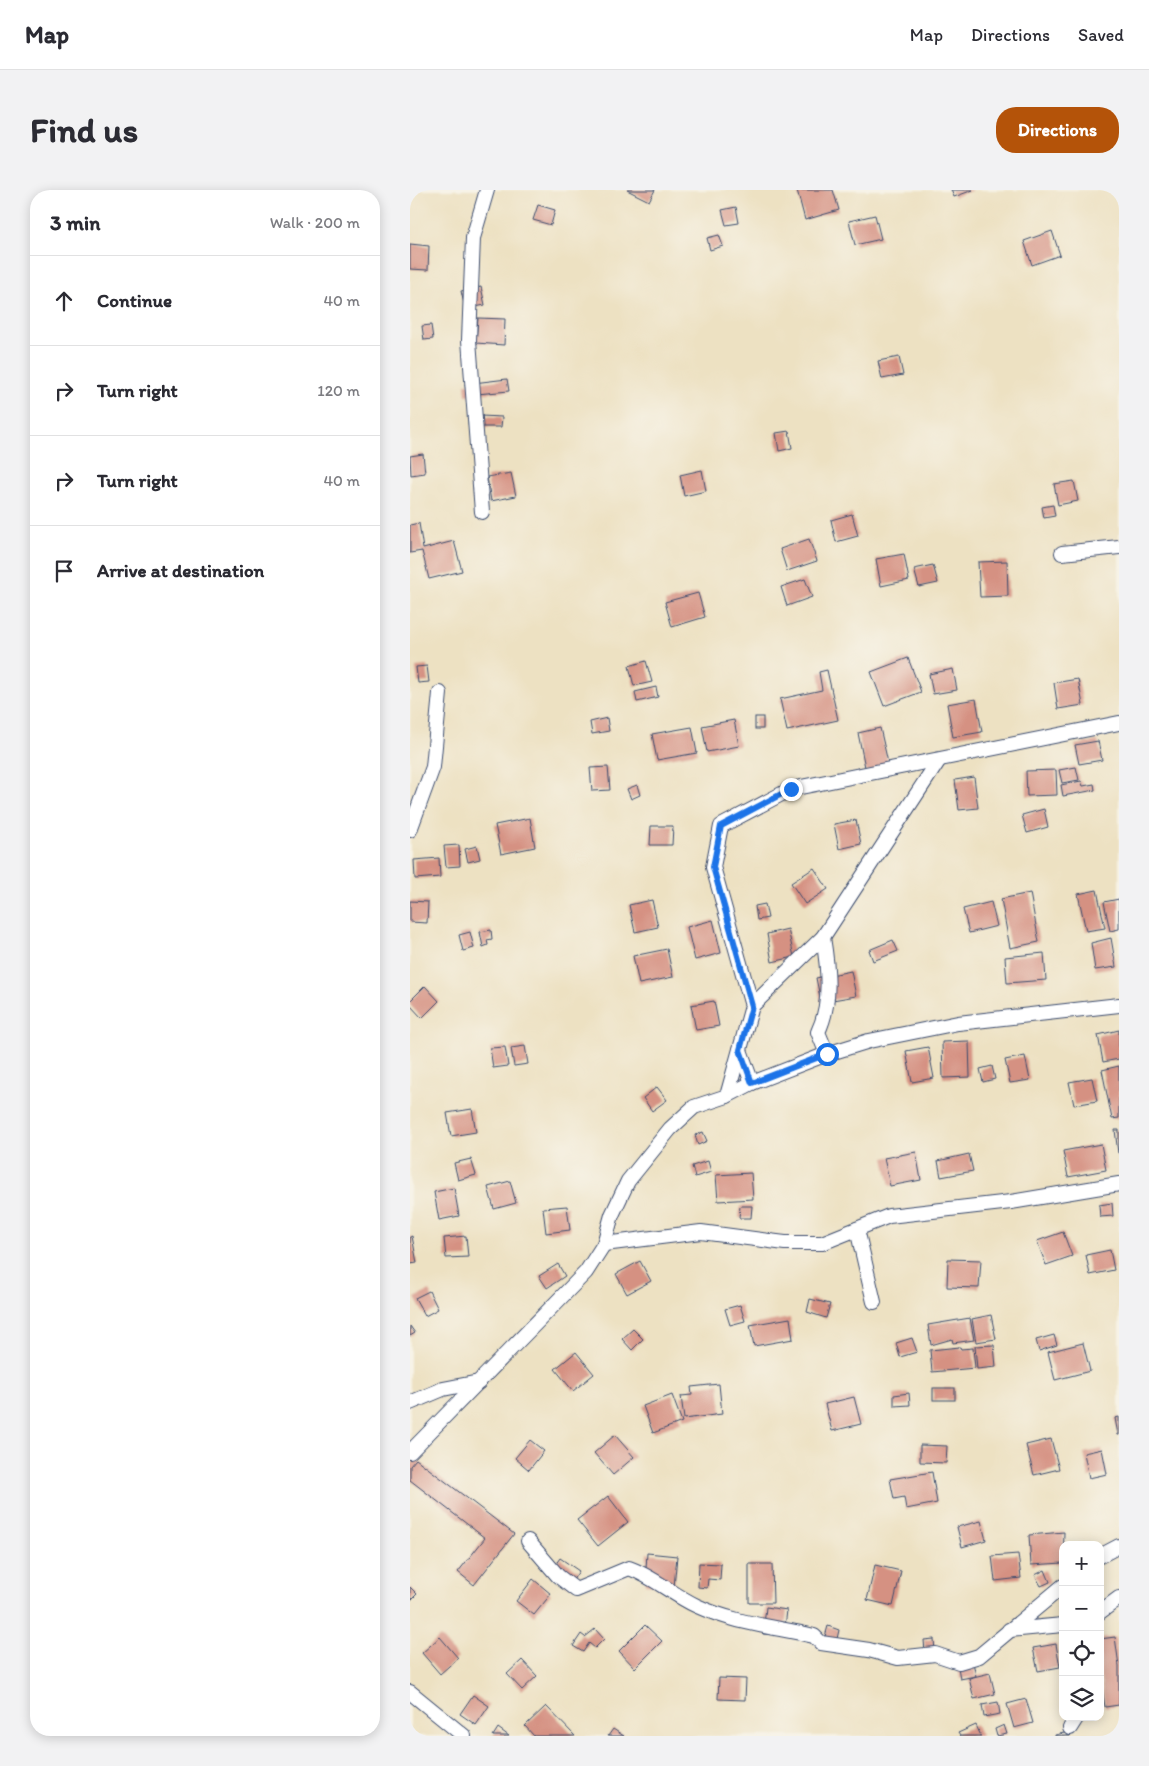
<!DOCTYPE html>
<html lang="en">
<head>
<meta charset="utf-8">
<style>
	:root { --surface:#fff; --page:#f2f2f3; --text:#2b2b33; --muted:#7c7c81; --line:#e1e1e2; --accent:#b45309 }
	body { margin:0; font-family:Itim,sans-serif; background:var(--page); color:var(--text) }
	.controls { position:absolute; right:15px; bottom:15px; display:grid; overflow:hidden; border-radius:10px; box-shadow:0 2px 12px #0003 }
	.controls button { width:45px; height:45px; display:grid; place-items:center; padding:0; border:0; border-bottom:1px solid var(--line); background:var(--surface); color:var(--text); font:25px sans-serif }
	.stop { position:absolute; width:15px; height:15px; margin:-11px; border:4px solid #1a73e8; border-radius:50%; background:#fff }
	.stop.end { background:#1a73e8; border-color:#fff; box-shadow:0 1px 5px #0008 }
	.list { margin:0; padding:0; list-style:none }
	h2 { display:flex; justify-content:space-between; align-items:center; height:65px; margin:0; padding:0 20px; font-size:21px }
	h2 small { font-size:16px; font-weight:400; color:var(--muted) }
	.list li { display:grid; grid-template-columns:32px 1fr auto; gap:15px; align-items:center; box-sizing:border-box; height:90px; padding:0 20px; border-top:1px solid var(--line) }
	.list b { display:block; font-size:19px; white-space:nowrap }
	.list em { font-size:16px; font-style:normal; color:var(--muted) }
	.icon { flex:none; width:28px; height:28px; fill:none; stroke:currentColor; stroke-width:2; stroke-linecap:round; stroke-linejoin:round }
	.map { position:relative; flex:none; width:709px; height:1546px; overflow:hidden; border-radius:20px }
	header { display:flex; align-items:center; gap:30px; box-sizing:border-box; height:70px; padding:0 25px; background:var(--surface); border-bottom:1px solid var(--line) }
	header strong { font-size:24px }
	nav { display:flex; gap:28px; margin-inline-start:auto; font-size:18px }
	.intro { display:flex; align-items:center; justify-content:space-between; box-sizing:border-box; height:120px; padding:0 30px }
	h1 { margin:0; font-size:35px }
	.button { padding:12px 22px; border-radius:20px; background:var(--accent); color:#fff; font-size:18px; font-weight:700 }
	main { display:flex; gap:30px; padding:0 30px }
	aside { flex:1; background:var(--surface); border-radius:20px; box-shadow:0 2px 12px #0003 }
	.map>svg:first-child { display:block }
</style>
</head>
<body>
<header>
<strong>Map</strong>
<nav><a>Map</a><a>Directions</a><a>Saved</a></nav>
</header>
<div class="intro"><h1>Find us</h1><a class="button">Directions</a></div>
<main>
<aside>
<h2>3 min<small>Walk · 200 m</small></h2>
<ul class="list">
<li><svg class="icon" aria-label="ahead" viewBox="0 0 24 24"><path d="M12 20V5M6 11l6-6 6 6"/></svg><div><b>Continue</b></div><em>40 m</em></li>
<li><svg class="icon" aria-label="right" viewBox="0 0 24 24"><path d="M7 20v-9h11M14 6l5 5-5 5"/></svg><div><b>Turn right</b></div><em>120 m</em></li>
<li><svg class="icon" aria-label="right" viewBox="0 0 24 24"><path d="M7 20v-9h11M14 6l5 5-5 5"/></svg><div><b>Turn right</b></div><em>40 m</em></li>
<li><svg class="icon" aria-label="arrive" viewBox="0 0 24 24"><path d="M6 21V4h12l-3 4 3 4H6"/></svg><div><b>Arrive at destination</b></div></li>
</ul>
</aside>
<div class="map">
<svg width="709" height="1546" viewBox="0 0 709 1546">
	<rect width="100%" height="100%" fill="#f7f3e8"/>
	<filter id="ink" filterUnits="userSpaceOnUse"><feTurbulence type="fractalNoise" baseFrequency=".02" numOctaves="2"/><feDisplacementMap in="SourceGraphic" scale="10" xChannelSelector="R" yChannelSelector="G"/><feConvolveMatrix kernelMatrix="1 2 1 2 8 2 1 2 1" color-interpolation-filters="sRGB"/></filter>
	<filter id="wash" filterUnits="userSpaceOnUse"><feTurbulence type="fractalNoise" baseFrequency=".0096" numOctaves="4" result="noise"/><feDisplacementMap in="SourceGraphic" scale="20" xChannelSelector="R" yChannelSelector="G"/><feGaussianBlur stdDeviation="1.12" result="paint"/><feColorMatrix in="noise" values="0 0 0 0 0 0 0 0 0 0 0 0 0 0 0 0 0 1.4 0 .05"/><feComposite in="paint" operator="in"/></filter>
	<g filter="url(#wash)">
		<rect width="100%" height="100%" fill="#ede1c2"/>
		<g id="blocks">
			<g fill="#d59182">
				<path d="M217,0H245L239,11Z"/>
				<path d="M387,0H423L429,20L395,30Z"/>
				<path d="M541,0H563L544,7Z"/>
				<path d="M128,15L145,20L141,35L123,30Z"/>
				<path d="M326,17L329,33L316,35L312,20Z"/>
				<path d="M465,25L471,49L445,55L439,31Z"/>
				<path d="M642,41L650,65L622,75L614,51Z"/>
				<path d="M309,45L313,56L300,60L297,48Z"/>
				<path d="M0,54L19,56L18,80L0,79Z"/>
				<path d="M71,97L75,115L55,119L51,101Z"/>
				<path d="M68,128L95,129L94,155L66,153Z"/>
				<path d="M21,135L23,149L14,150L12,136Z"/>
				<path d="M489,167L493,185L472,189L468,171Z"/>
				<path d="M97,189L99,201L56,205L55,194Z"/>
				<path d="M71,226L92,227L91,237H71Z"/>
				<path d="M379,241L382,258L369,261L366,243Z"/>
				<path d="M13,264L15,283L1,285L0,266Z"/>
				<path d="M292,280L296,301L274,306L270,285Z"/>
				<path d="M101,283L106,306L81,311L77,287Z"/>
				<path d="M664,291L668,311L648,315L644,294Z"/>
				<path d="M643,315L645,326L634,328L632,317Z"/>
				<path d="M442,324L448,346L426,352L421,330Z"/>
				<path d="M9,333L13,359L44,351L52,381L19,389L12,361L0,363V335Z"/>
				<path d="M399,349L407,371L377,381L370,359Z"/>
				<path d="M494,364L499,390L471,396L466,369Z"/>
				<path d="M597,371L598,406L570,407L568,372Z"/>
				<path d="M523,375L528,393L509,397L504,379Z"/>
				<path d="M395,389L402,407L377,416L371,397Z"/>
				<path d="M288,403L295,427L262,437L255,412Z"/>
				<path d="M498,468L511,502L474,516L461,482Z"/>
				<path d="M236,471L242,492L224,496L219,476Z"/>
				<path d="M17,476L19,492L8,493L6,477Z"/>
				<path d="M543,479L547,500L523,504L519,484Z"/>
				<path d="M417,480L428,530L377,541L370,509L412,500L409,482Z"/>
				<path d="M668,489L673,515L648,519L644,493Z"/>
				<path d="M246,497L248,507L227,512L225,502Z"/>
				<path d="M566,509L572,542L543,547L537,514Z"/>
				<rect x="345" y="527" width="8" height="12"/>
				<path d="M197,528L199,541L182,544L180,532Z"/>
				<path d="M324,530L329,556L297,562L292,536Z"/>
				<path d="M282,537L287,563L247,570L242,544Z"/>
				<path d="M470,538L479,577L456,582L448,543Z"/>
				<path d="M688,551L692,570L669,574L665,555Z"/>
				<path d="M198,577L200,600L182,601L180,578Z"/>
				<path d="M666,577L669,590L652,593L649,580Z"/>
				<path d="M646,580L647,605L617,606L616,581Z"/>
				<path d="M564,587L568,618L549,620L545,590Z"/>
				<path d="M671,591L673,596L684,594L685,600L653,606L651,595Z"/>
				<path d="M227,595L230,605L221,609L217,599Z"/>
				<path d="M634,619L638,637L617,643L612,625Z"/>
				<path d="M120,628L125,657L91,664L85,635Z"/>
				<path d="M446,630L451,654L429,659L424,634Z"/>
				<path d="M241,636H263L262,655H240Z"/>
				<path d="M49,655L50,676L36,677L34,656Z"/>
				<path d="M67,656L70,669L58,672L55,659Z"/>
				<path d="M29,668L30,687L5,689L4,670Z"/>
				<path d="M404,678L418,699L395,714L381,693Z"/>
				<path d="M687,700L695,738L676,741L668,704Z"/>
				<path d="M620,703L629,752L600,758L591,709Z"/>
				<path d="M709,709V739L700,741L694,712Z"/>
				<path d="M242,710L248,737L225,742L219,715Z"/>
				<path d="M0,711L18,712L17,733L0,732Z"/>
				<path d="M581,712L587,736L559,743L553,719Z"/>
				<path d="M355,714L358,728L347,730L345,716Z"/>
				<path d="M303,730L311,763L285,770L277,737Z"/>
				<path d="M378,739L384,767L362,772L357,744Z"/>
				<path d="M81,740L82,749L77,750L78,755L73,757L70,742Z"/>
				<path d="M60,742L64,758L53,761L49,745Z"/>
				<path d="M701,748L706,777L685,780L681,753Z"/>
				<path d="M483,750L488,761L463,771L459,760Z"/>
				<path d="M257,759L263,787L229,794L223,766Z"/>
				<path d="M634,763L636,790L597,793L595,767Z"/>
				<path d="M441,781L446,806L411,812L406,788Z"/>
				<path d="M15,796L29,811L12,828L0,815V811Z"/>
				<path d="M304,811L309,836L286,840L281,815Z"/>
				<path d="M709,840V869L693,872L688,845Z"/>
				<path d="M559,851L560,887L533,888L532,852Z"/>
				<path d="M115,856L118,874L104,876L101,858Z"/>
				<path d="M95,857L98,876L83,878L80,858Z"/>
				<path d="M518,857L524,888L502,892L496,861Z"/>
				<path d="M615,866L620,890L600,893L595,870Z"/>
				<path d="M582,876L585,889L573,892L570,879Z"/>
				<path d="M709,876V928L702,929L692,880Z"/>
				<path d="M682,888L687,911L664,915L659,892Z"/>
				<path d="M247,897L257,910L242,921L233,908Z"/>
				<path d="M62,919L66,942L41,946L37,923Z"/>
				<path d="M705,940H709V963H708Z"/>
				<path d="M293,942L297,951L288,955L285,945Z"/>
				<path d="M691,954L696,980L658,987L653,961Z"/>
				<path d="M506,962L511,990L480,996L474,968Z"/>
				<path d="M559,964L563,981L531,987L528,971Z"/>
				<path d="M61,969L66,985L48,990L44,973Z"/>
				<path d="M298,971L301,982L285,987L282,976Z"/>
				<path d="M341,983L343,1009L308,1011L306,985Z"/>
				<path d="M100,991L106,1013L84,1019L78,997Z"/>
				<path d="M44,998L49,1026L29,1030L24,1002Z"/>
				<path d="M702,1013L703,1026L690,1027L689,1015Z"/>
				<path d="M157,1016L160,1040L136,1043L133,1018Z"/>
				<path d="M330,1016H342L341,1028H329Z"/>
				<path d="M653,1042L662,1066L636,1075L627,1051Z"/>
				<path d="M2,1046L7,1073L0,1074V1047Z"/>
				<path d="M56,1046L58,1067L36,1068L34,1048Z"/>
				<path d="M700,1060L704,1080L680,1085L676,1065Z"/>
				<path d="M538,1069L571,1070L569,1098L537,1097Z"/>
				<path d="M230,1071L241,1091L217,1104L206,1084Z"/>
				<path d="M148,1074L155,1086L137,1098L129,1086Z"/>
				<path d="M19,1101L28,1119L15,1126L5,1108Z"/>
				<path d="M400,1109L420,1114L416,1128L397,1122Z"/>
				<path d="M330,1115L335,1131L320,1135L315,1119Z"/>
				<path d="M581,1125L586,1149L566,1152L562,1129Z"/>
				<path d="M380,1128L383,1149L344,1156L340,1135Z"/>
				<path d="M560,1128L564,1150L543,1153L542,1149L521,1155L518,1135Z"/>
				<path d="M0,1136L5,1143L0,1146Z"/>
				<path d="M223,1139L233,1149L222,1160L212,1149Z"/>
				<path d="M644,1145L647,1155L629,1161L626,1150Z"/>
				<path d="M502,1148L507,1162L490,1167L486,1153Z"/>
				<path d="M673,1153L680,1181L645,1190L638,1162Z"/>
				<path d="M584,1155L586,1177L567,1179L565,1156Z"/>
				<path d="M550,1157L551,1159L563,1158L565,1178L522,1182L520,1160Z"/>
				<path d="M166,1162L184,1184L163,1201L145,1179Z"/>
				<path d="M309,1194L312,1224L274,1229L271,1206L282,1205L281,1197Z"/>
				<rect x="523" y="1198" width="22" height="12"/>
				<path d="M499,1203L500,1215L484,1216V1205Z"/>
				<path d="M262,1205L272,1232L243,1243L233,1216Z"/>
				<path d="M444,1207L451,1234L422,1241L415,1214Z"/>
				<path d="M709,1227V1245H708L705,1228Z"/>
				<path d="M205,1245L224,1267L203,1285L184,1263Z"/>
				<path d="M641,1249L649,1279L624,1285L616,1255Z"/>
				<path d="M120,1250L134,1261L119,1280L105,1268Z"/>
				<path d="M510,1255L537,1256L536,1273L510,1272Z"/>
				<path d="M692,1259L697,1284L679,1288L674,1263Z"/>
				<path d="M6,1269L104,1344L64,1395L48,1382L75,1348L0,1290V1276Z"/>
				<path d="M522,1282L527,1313L496,1319L494,1307L484,1309L480,1289Z"/>
				<path d="M198,1306L218,1332L188,1356L167,1330Z"/>
				<path d="M571,1331L576,1350L552,1357L547,1337Z"/>
				<path d="M654,1342L653,1373L621,1375L619,1345Z"/>
				<path d="M237,1363L267,1366L264,1397L235,1394Z"/>
				<path d="M608,1364L611,1388L585,1391L582,1366Z"/>
				<path d="M150,1368L169,1381L159,1396L140,1382Z"/>
				<path d="M289,1373L311,1374L310,1390L298,1389L297,1398L288,1397Z"/>
				<path d="M339,1374H362L363,1413H339Z"/>
				<path d="M465,1375L491,1381L483,1416L457,1410Z"/>
				<path d="M635,1380L640,1392L631,1396L625,1385Z"/>
				<path d="M123,1389L141,1404L124,1425L106,1411Z"/>
				<path d="M0,1397L7,1404L0,1411Z"/>
				<path d="M356,1417L377,1420L374,1446L353,1444Z"/>
				<path d="M235,1435L252,1451L225,1478L209,1461Z"/>
				<path d="M418,1436L429,1440L426,1453L414,1450Z"/>
				<path d="M185,1439L194,1449L185,1458L179,1453L173,1462L163,1456L171,1444L175,1447Z"/>
				<path d="M30,1447L48,1468L30,1484L12,1463Z"/>
				<path d="M705,1447L709,1476V1515L695,1517L690,1485V1449Z"/>
				<path d="M524,1449L525,1461L515,1462L514,1450Z"/>
				<path d="M646,1454L650,1477L628,1481L623,1458Z"/>
				<path d="M562,1468L566,1486L550,1489L547,1471Z"/>
				<path d="M112,1470L127,1486L112,1500L97,1484Z"/>
				<path d="M580,1483L585,1504L564,1509L559,1488Z"/>
				<path d="M309,1488L336,1489L335,1510L308,1509Z"/>
				<path d="M63,1505L79,1516L66,1535L50,1524Z"/>
				<path d="M616,1509L623,1533L604,1538L597,1514Z"/>
				<path d="M588,1512L590,1524L574,1527L572,1515Z"/>
				<path d="M136,1516L165,1546H124L115,1536Z"/>
				<path d="M566,1535L571,1546H550L548,1543Z"/>
				<path d="M594,1535L597,1544L587,1546L585,1539Z"/>
				<path d="M88,1538L99,1546H83Z"/>
				<path d="M203,1539L214,1546H198Z"/>
				<path d="M659,1542L660,1546H645V1545Z"/>
			</g>
		</g>
	</g>
	<g filter="url(#ink)">
		<use href="#blocks" fill-opacity="0" stroke="#3a4a6d" stroke-width="1"/>
		<g fill="none" stroke-linecap="round" stroke-linejoin="round">
			<defs>
				<g id="minor">
					<path d="M72,322L59,150L63,48L77,0"/>
					<path d="M652,363L709,357"/>
					<path d="M0,640L23,577L30,503"/>
					<path d="M413,747C418,778 422,813 408,842L417,864"/>
					<path d="M342,816L413,747L529,570"/>
					<path d="M330,860L342,893"/>
					<path d="M317,906L342,816L303,677L311,636L381,599L709,533"/>
					<path d="M447,1039L464,1112"/>
					<path d="M194,1054L291,1042L375,1053H412L479,1026L601,1012L709,994"/>
					<path d="M0,1213L33,1199L69,1192"/>
					<path d="M0,1262L176,1082L194,1054L202,1025L218,991L260,939L284,917L317,906L342,893L417,864L459,851L548,833L709,815"/>
					<path d="M118,1351L148,1386L166,1400L219,1378C244,1387 263,1405 287,1416C324,1433 365,1437 404,1446L411,1453L459,1460L488,1468L525,1464L549,1472L569,1466L653,1396"/>
					<path d="M690,1366L709,1356"/>
					<path d="M690,1422L709,1408"/>
					<path d="M599,1440L653,1435"/>
					<path d="M0,1502L54,1546"/>
					<path d="M660,1538L667,1527"/>
				</g>
			</defs>
			<use href="#minor" stroke="#3a4a6d" stroke-width="16"/>
			<use href="#minor" stroke="#fff" stroke-width="14"/>
		</g>
	</g>
	<g fill="none" stroke-linecap="round" stroke-linejoin="round" filter="url(#ink)">
		<path stroke="#1a73e8" stroke-width="6" d="M381,599L311,636L303,677L342,816L330,860L342,893L417,864"/>
	</g>
</svg>
<div class="controls">
<button>+</button>
<button>−</button>
<button><svg class="icon" aria-label="locate" viewBox="0 0 24 24"><circle cx="12" cy="12" r="6"/><path d="M12 2v4M12 18v4M2 12h4M18 12h4"/></svg></button>
<button><svg class="icon" aria-label="layers" viewBox="0 0 24 24"><path d="M12 4l9 5-9 5-9-5zM3 14l9 5 9-5"/></svg></button>
</div>
<div class="stop" style="left:417px;top:864px"></div>
<div class="stop end" style="left:381px;top:599px"></div>
</div>
</main>
</body>
</html>
